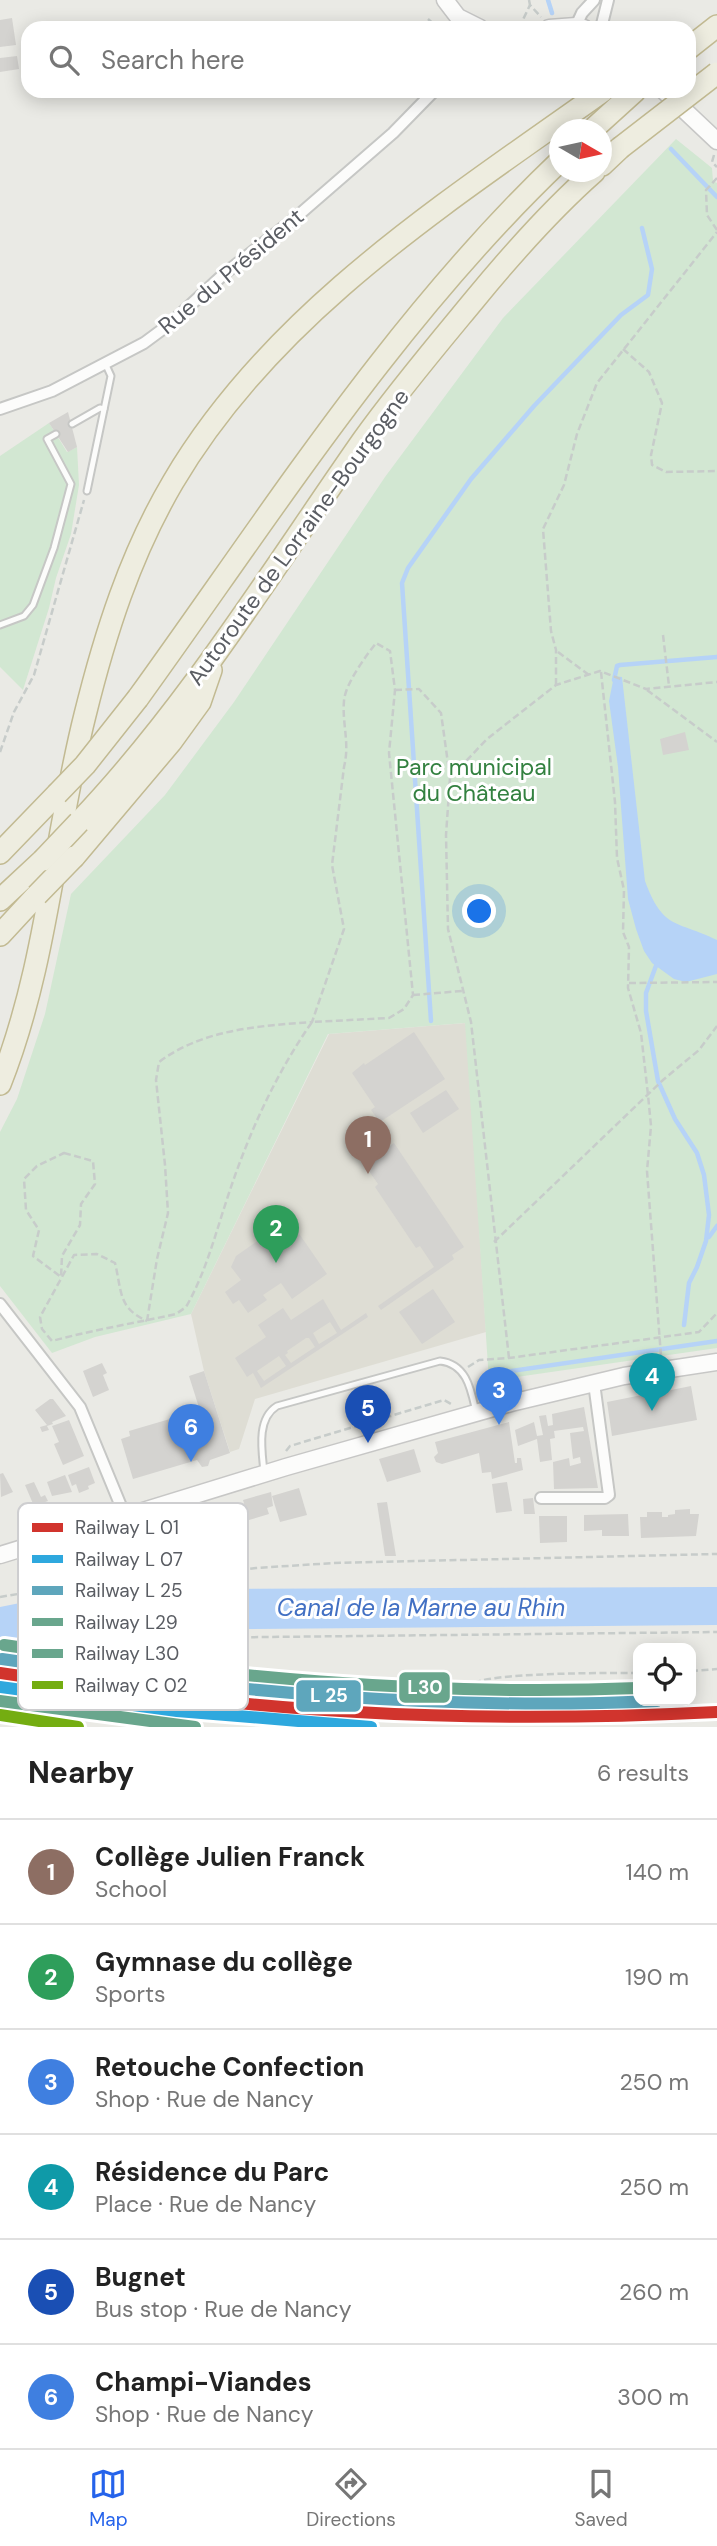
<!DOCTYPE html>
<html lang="en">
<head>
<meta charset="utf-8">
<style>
	:root { --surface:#fff; --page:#f6f6f6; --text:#222; --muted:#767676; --line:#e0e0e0; --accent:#2563eb }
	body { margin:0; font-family:"DM Sans",sans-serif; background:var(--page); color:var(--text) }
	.controls { position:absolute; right:21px; bottom:21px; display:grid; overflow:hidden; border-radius:14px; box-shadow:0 4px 18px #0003 }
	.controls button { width:63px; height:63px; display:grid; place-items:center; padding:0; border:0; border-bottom:2px solid var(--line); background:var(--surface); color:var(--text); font:35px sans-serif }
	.compass { position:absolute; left:549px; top:119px; width:63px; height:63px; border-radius:50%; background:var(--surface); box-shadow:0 4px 18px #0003; rotate:99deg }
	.you { position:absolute; left:480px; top:912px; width:24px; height:24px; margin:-18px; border:5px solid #fff; border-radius:50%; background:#1a73e8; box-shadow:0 0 0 10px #1a73e833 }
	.badge { display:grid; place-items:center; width:46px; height:46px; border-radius:50%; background:var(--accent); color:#fff; font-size:23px; font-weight:700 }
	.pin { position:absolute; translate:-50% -58px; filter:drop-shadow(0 2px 4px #0008) }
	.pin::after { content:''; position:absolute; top:37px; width:24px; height:21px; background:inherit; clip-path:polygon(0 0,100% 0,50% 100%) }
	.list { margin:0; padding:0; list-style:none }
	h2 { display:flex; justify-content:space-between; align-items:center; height:91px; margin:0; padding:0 28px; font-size:30px }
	h2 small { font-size:23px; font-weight:400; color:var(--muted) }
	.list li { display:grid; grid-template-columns:46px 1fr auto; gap:21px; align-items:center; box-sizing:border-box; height:105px; padding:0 28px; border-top:2px solid var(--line) }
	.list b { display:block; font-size:26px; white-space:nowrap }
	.list p { margin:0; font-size:23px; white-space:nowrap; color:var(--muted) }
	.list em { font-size:23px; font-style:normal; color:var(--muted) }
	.icon { flex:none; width:38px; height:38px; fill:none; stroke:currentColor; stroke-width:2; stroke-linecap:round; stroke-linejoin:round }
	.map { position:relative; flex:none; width:717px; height:1727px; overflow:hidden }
	.search { position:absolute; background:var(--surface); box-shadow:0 4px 18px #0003; left:21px; right:21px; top:21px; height:77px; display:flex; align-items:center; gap:18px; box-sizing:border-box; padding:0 24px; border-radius:21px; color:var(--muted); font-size:26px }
	.sheet { height:721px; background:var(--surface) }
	nav { display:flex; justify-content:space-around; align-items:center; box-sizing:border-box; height:98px; border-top:2px solid var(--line); background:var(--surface); font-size:19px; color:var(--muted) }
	nav a { display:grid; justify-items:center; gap:4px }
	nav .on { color:var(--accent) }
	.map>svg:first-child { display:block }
</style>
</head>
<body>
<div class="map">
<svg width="717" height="1727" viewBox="0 0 717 1727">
	<rect width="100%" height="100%" fill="#eaeae5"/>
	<path fill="#deddd4" d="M466,1023L486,1332L255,1399L239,1449L230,1452L204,1371L191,1314L329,1034Z"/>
	<g fill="#d2e7d2">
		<path d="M676,139L712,168L713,181L717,183V1348L489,1381L465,1023L328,1034L191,1314L95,1337L52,1353L0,1286V1132L17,1099L45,1014L71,894L165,795L234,702L385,477L503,318Z"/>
		<path d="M49,423L67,452L77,447L79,485L71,534L56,578L49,608L23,690L0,667V456Z"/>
	</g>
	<g fill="#b6d3f7">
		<path d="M614,676L622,677L645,881C663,930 676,920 717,940V974L686,982L674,979L652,963L644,951L636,929L628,899L618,767L609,701Z"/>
		<path d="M717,1587V1625L139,1630L46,1634L0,1646V1607C55,1595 107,1593 163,1594L167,1589Z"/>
	</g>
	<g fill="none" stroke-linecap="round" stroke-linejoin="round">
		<g stroke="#b6d3f7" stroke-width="4.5">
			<path d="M548,0L552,13"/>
			<path d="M671,149L717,197"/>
			<path d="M614,680L617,666L620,665L717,657"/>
			<path d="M657,963L646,993V1011L658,1081L675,1119L697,1153L704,1175L709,1215L706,1241L697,1267L689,1283L684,1325"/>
			<path d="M431,1021L402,583L408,568L471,479L534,406L621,315L648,295L652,269L642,228"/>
			<path d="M709,1237L717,1226"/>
			<path d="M491,1374L717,1341"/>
		</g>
	</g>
	<g fill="#d4d3d0" fill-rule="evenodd">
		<path d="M12,18L16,45L0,47V20Z"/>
		<path d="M17,56L19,69L0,72V58Z"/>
		<path d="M68,412L77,447L68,452L49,423Z"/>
		<path d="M685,732L689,750L663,755L660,739Z"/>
		<path d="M414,1032L445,1079L380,1122L371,1110L375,1107L352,1073L364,1063L365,1065Z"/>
		<path d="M446,1090L459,1109L423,1133L410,1113Z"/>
		<path d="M394,1143L464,1247L452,1255L454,1259L381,1310L378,1306L434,1267L420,1246L416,1248L375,1187L378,1184L364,1164Z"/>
		<path d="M289,1219L327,1274L292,1299L281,1283L263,1295L267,1300L248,1313L239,1300L233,1304L225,1292L241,1280L231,1267L236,1256Z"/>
		<path d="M433,1289L455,1322L422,1344L399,1312Z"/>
		<path d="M323,1299L341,1330L366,1313L368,1317L261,1388L253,1373L247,1377L235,1358L266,1337L258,1325L283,1308L291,1320ZM330,1322L337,1333L319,1344L313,1333ZM306,1338H309L315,1347L291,1363L285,1355L288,1353L287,1351ZM279,1356L286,1366L264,1381L257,1371Z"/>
		<path d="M102,1363L107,1373L103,1375L109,1390L93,1397L83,1371Z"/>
		<path d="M204,1371L230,1453L210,1460L208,1466L202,1467L197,1460L133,1479L121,1439L130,1436L129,1431L180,1416L182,1423L202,1417L189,1376Z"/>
		<path d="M691,1386L697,1420L612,1436L607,1402L647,1394L648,1397L651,1396V1394Z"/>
		<path d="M50,1399H53L66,1416L52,1422L53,1424L47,1426L49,1430L42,1432L40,1427L47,1425L35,1410Z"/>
		<path d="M584,1407L598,1488L554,1489L553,1462L569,1458L570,1466L581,1463L580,1457L573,1459L570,1433L584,1431L583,1427L554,1431L555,1438L550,1439L552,1460L540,1462L537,1439L518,1446L515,1430L534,1422L537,1436L543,1435L539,1416L546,1415L548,1426L553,1425L552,1414Z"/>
		<path d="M69,1420L84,1456L63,1465L54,1444L59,1442L52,1426Z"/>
		<path d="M509,1422L515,1463H517V1458H521L523,1470L492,1479L491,1472L482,1473L479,1453L442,1464L436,1462L434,1457L438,1453L435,1442Z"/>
		<path d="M414,1449L421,1472L387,1482L379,1459Z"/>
		<path d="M89,1467L95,1483L88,1486L89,1489L79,1493L76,1484L72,1486L68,1475Z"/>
		<path d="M3,1473L13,1492L1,1497L0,1474Z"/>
		<path d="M65,1475L72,1492L52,1496L47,1482Z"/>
		<path d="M34,1482L41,1497L45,1495L48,1501L34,1506L25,1485Z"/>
		<path d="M507,1482L512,1511L496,1513L492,1484Z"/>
		<path d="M299,1488L307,1515L280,1522L272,1496Z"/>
		<path d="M271,1492L273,1506L267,1508L269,1514L249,1520L243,1500Z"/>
		<path d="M533,1498L535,1514H524L523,1499Z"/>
		<path d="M387,1502L396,1556H385L377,1503Z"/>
		<path d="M690,1509V1514H699L696,1536L641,1538L640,1517H647V1512H662V1517H668V1515L675,1514V1510Z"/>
		<path d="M628,1514L629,1536H602V1530L584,1531V1515Z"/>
		<path d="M539,1516H567V1542L540,1543Z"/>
	</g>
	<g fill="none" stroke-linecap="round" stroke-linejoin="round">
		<defs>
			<g id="lane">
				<path d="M72,424L100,408L104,409"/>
				<path d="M87,491L111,376L105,363"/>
				<path d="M0,625L24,616L33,605L54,548L71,484L47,439L56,434"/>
				<path d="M264,1472C262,1451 256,1419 277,1406L440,1361C467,1364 471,1390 476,1412"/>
			</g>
			<g id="street">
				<path d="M576,26L582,13L594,0"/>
				<path d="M601,28L608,0"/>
				<path d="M0,409L52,391L144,343L171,323L224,274L294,219L393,133L434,91"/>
				<path d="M0,1304L80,1407L125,1516"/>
				<path d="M541,1498H605L609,1495L594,1383"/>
			</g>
			<g id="secondary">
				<path d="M445,0L458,17L480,28"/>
				<path d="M549,28L576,26L584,28"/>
				<path d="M664,91L717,141"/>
				<path d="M0,1555L286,1467L511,1403L624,1376L717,1362"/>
			</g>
			<g id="highway">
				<path d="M689,48L717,26"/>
				<path d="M592,130L635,91"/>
				<path d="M602,165L620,148"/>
				<path d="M138,698C271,514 394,319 560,161"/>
				<path d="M79,822C189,706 272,570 363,440C398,391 437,345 475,299C512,254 551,210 594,172"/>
				<path d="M0,853L57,794"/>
				<path d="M74,857L171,742L200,702L211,670"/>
				<path d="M0,900L43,860"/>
				<path d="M0,935L37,895"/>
				<path d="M0,1084C47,966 54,838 85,715C105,634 130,555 173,482C273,312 446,203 603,91"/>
			</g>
		</defs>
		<use href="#lane" stroke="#c6c7c5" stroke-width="9"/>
		<use href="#street" stroke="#c6c7c5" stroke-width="14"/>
		<use href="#secondary" stroke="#c7c7c6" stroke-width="19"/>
		<use href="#highway" stroke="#c2ba92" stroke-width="24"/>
		<g stroke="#c7ccca" stroke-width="2.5" stroke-dasharray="7 3.5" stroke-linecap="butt">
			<path d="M529,0L530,5L541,17"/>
			<path d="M428,19L438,28"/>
			<path d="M519,28L530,5"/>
			<path d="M714,155L712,162L717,167"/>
			<path d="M717,178L706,190L707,215L717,230"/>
			<path d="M623,349L649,372L662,403L651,455L652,465L666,472L717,471"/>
			<path d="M663,635L669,686"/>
			<path d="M558,652L589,675"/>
			<path d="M601,672L615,802L617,858L624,890L623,932L629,947L628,988L641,1033L648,1095L651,1126L647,1171L661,1356"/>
			<path d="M556,685V650L551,631L543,529L564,485L577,434L597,383L717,232"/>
			<path d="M395,690L419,689L441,713L450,778"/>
			<path d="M647,690L717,742"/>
			<path d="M0,752L14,712L34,675L84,500"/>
			<path d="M629,983L717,982"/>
			<path d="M413,995L462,991"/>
			<path d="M64,1153L93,1161L95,1184L81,1204L80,1225L62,1256L61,1277L33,1256L39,1230L26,1210L24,1179L37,1166Z"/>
			<path d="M494,1242L663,1080L699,1050L717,1026"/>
			<path d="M147,1321L157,1259L168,1213L165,1165L156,1080L159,1062C203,1029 259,1026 312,1022L344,929L332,865L344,767C350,743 342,724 344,701C345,684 366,656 376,643L390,651L395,690L389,753L413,995L404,1009L389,1018L312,1022C275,1075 248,1135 228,1196C215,1235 206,1272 186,1307L176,1314C135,1323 93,1330 52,1341L42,1329L40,1317L74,1255L97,1254L115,1263C122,1292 118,1308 147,1321"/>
			<path d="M509,1358L471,1022L448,929L446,835L450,778L487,739L556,685L600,671L646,689L717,682"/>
			<path d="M468,1367L479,1360L509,1358L699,1332L717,1313"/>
			<path d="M286,1451L290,1446L444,1400L451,1404"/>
			<path d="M0,1597L60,1587L175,1579L256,1568L334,1563L717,1554"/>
			<path d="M154,1638L164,1666L175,1675L241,1680L395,1687L456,1685L465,1691"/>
			<path d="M0,1651L88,1639L717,1632"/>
			<path d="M691,1671L717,1669"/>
			<path d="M459,1709C461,1701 463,1691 470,1685C485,1672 612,1673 638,1673"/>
		</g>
		<use href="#lane" stroke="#fcfcfb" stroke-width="5"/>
		<use href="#street" stroke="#fcfcfb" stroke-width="10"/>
		<use href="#secondary" stroke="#fcfcfb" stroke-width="16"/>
		<use href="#highway" stroke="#eeede0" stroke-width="21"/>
		<defs>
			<g id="highway-bridge">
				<path d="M620,148L717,73"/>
				<path d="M57,794L85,765L138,698"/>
				<path d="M43,860L79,822"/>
				<path d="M37,895L74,857"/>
			</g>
		</defs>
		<use href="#highway-bridge" stroke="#c2ba92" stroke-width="24" stroke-linecap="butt"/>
		<use href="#highway-bridge" stroke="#eeede0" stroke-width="21"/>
		<defs>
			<path id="rail-1" d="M0,1673C119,1691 238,1706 357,1712C477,1719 597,1718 717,1712"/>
			<path id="rail-2" d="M0,1687L177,1711L371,1727"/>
			<path id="rail-3" d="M2,1659C219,1691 438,1711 657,1701"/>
			<path id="rail-4" d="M0,1701L195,1727"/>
			<path id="rail-5" d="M4,1645C214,1676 426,1697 638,1688"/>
			<path id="rail-6" d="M0,1715L78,1727"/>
		</defs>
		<use href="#rail-1" stroke="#fff" stroke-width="18"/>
		<use href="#rail-2" stroke="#fff" stroke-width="18"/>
		<use href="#rail-3" stroke="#fff" stroke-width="18"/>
		<use href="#rail-4" stroke="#fff" stroke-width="18"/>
		<use href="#rail-5" stroke="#fff" stroke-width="18"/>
		<use href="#rail-6" stroke="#fff" stroke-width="18"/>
		<use href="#rail-1" stroke="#d1342d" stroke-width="12"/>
		<use href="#rail-2" stroke="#2ea8de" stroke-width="12"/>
		<use href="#rail-3" stroke="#5ea6bc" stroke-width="12"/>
		<use href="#rail-4" stroke="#69a68d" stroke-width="12"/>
		<use href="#rail-5" stroke="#69a68d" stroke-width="12"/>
		<use href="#rail-6" stroke="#74ad11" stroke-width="12"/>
	</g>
	<g text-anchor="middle" stroke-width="6" stroke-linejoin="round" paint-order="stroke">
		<g font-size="23" fill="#5a5d63" stroke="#fff">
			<text transform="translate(231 271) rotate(-40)" y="8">Rue du Président</text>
			<text transform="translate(298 537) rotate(-54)" y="8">Autoroute de Lorraine-Bourgogne</text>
		</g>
		<g font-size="23" fill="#338140" stroke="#fff">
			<text x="474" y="775">Parc municipal<tspan x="474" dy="26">du Château</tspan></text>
		</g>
		<g font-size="24" font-style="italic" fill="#4270c3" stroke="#fff">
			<text x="421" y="1616">Canal de la Marne au Rhin</text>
		</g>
	</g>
	<rect x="18" y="1503" width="230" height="207" rx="10" fill="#fff" stroke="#ceced0" stroke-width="2"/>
	<rect x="32" y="1523" width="31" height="9" fill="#d1342d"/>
	<rect x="32" y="1555" width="31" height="8" fill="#2ea8de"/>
	<rect x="32" y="1586" width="31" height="9" fill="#5ea6bc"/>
	<rect x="32" y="1618" width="31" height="8" fill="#69a68d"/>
	<rect x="32" y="1649" width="31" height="9" fill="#69a68d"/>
	<rect x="32" y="1681" width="31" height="8" fill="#74ad11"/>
	<g font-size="19" fill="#5a5d63">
		<text x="75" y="1534">Railway L 01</text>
		<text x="75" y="1566">Railway L 07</text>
		<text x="75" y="1597">Railway L 25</text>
		<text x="75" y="1629">Railway L29</text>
		<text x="75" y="1660">Railway L30</text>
		<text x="75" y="1692">Railway C 02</text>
	</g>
	<g stroke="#fff" stroke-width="2.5">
		<rect x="398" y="1671" width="53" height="33" rx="7" fill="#69a68d"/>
		<rect x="295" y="1679" width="67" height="34" rx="7" fill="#5ea6bc"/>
	</g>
	<g font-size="19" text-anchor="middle" font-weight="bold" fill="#fff">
		<text x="425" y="1694">L30</text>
		<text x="329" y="1702">L 25</text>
	</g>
</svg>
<div class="controls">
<button><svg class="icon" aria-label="locate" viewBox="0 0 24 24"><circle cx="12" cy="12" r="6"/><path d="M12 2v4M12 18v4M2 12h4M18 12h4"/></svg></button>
</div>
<svg class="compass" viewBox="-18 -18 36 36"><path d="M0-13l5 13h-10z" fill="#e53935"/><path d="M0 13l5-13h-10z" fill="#767676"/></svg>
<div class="you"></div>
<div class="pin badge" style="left:368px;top:1174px;background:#8d6e63">1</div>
<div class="pin badge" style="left:276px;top:1263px;background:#2e9e5b">2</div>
<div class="pin badge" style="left:499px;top:1425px;background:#3f7fe0">3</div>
<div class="pin badge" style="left:652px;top:1411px;background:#0f9aa8">4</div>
<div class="pin badge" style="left:368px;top:1443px;background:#1a4fb4">5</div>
<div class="pin badge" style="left:191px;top:1462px;background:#3f7fe0">6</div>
<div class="search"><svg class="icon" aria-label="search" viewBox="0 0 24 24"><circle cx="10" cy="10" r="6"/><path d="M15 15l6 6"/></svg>Search here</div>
</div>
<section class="sheet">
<h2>Nearby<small>6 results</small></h2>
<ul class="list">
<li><span class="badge" style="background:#8d6e63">1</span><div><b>Collège Julien Franck</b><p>School</p></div><em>140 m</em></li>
<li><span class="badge" style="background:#2e9e5b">2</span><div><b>Gymnase du collège</b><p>Sports</p></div><em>190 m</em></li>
<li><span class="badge" style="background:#3f7fe0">3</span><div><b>Retouche Confection</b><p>Shop · Rue de Nancy</p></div><em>250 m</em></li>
<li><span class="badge" style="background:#0f9aa8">4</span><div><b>Résidence du Parc</b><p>Place · Rue de Nancy</p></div><em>250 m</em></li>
<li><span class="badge" style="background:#1a4fb4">5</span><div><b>Bugnet</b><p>Bus stop · Rue de Nancy</p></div><em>260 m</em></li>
<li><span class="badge" style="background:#3f7fe0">6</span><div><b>Champi-Viandes</b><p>Shop · Rue de Nancy</p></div><em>300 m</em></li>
</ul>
</section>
<nav>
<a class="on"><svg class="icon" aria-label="map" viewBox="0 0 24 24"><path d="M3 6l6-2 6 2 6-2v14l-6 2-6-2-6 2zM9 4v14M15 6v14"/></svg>Map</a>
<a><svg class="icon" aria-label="directions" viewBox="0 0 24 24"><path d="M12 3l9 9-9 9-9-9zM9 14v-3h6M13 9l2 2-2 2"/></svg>Directions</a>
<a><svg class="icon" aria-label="saved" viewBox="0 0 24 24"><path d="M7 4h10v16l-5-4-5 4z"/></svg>Saved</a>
</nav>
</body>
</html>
